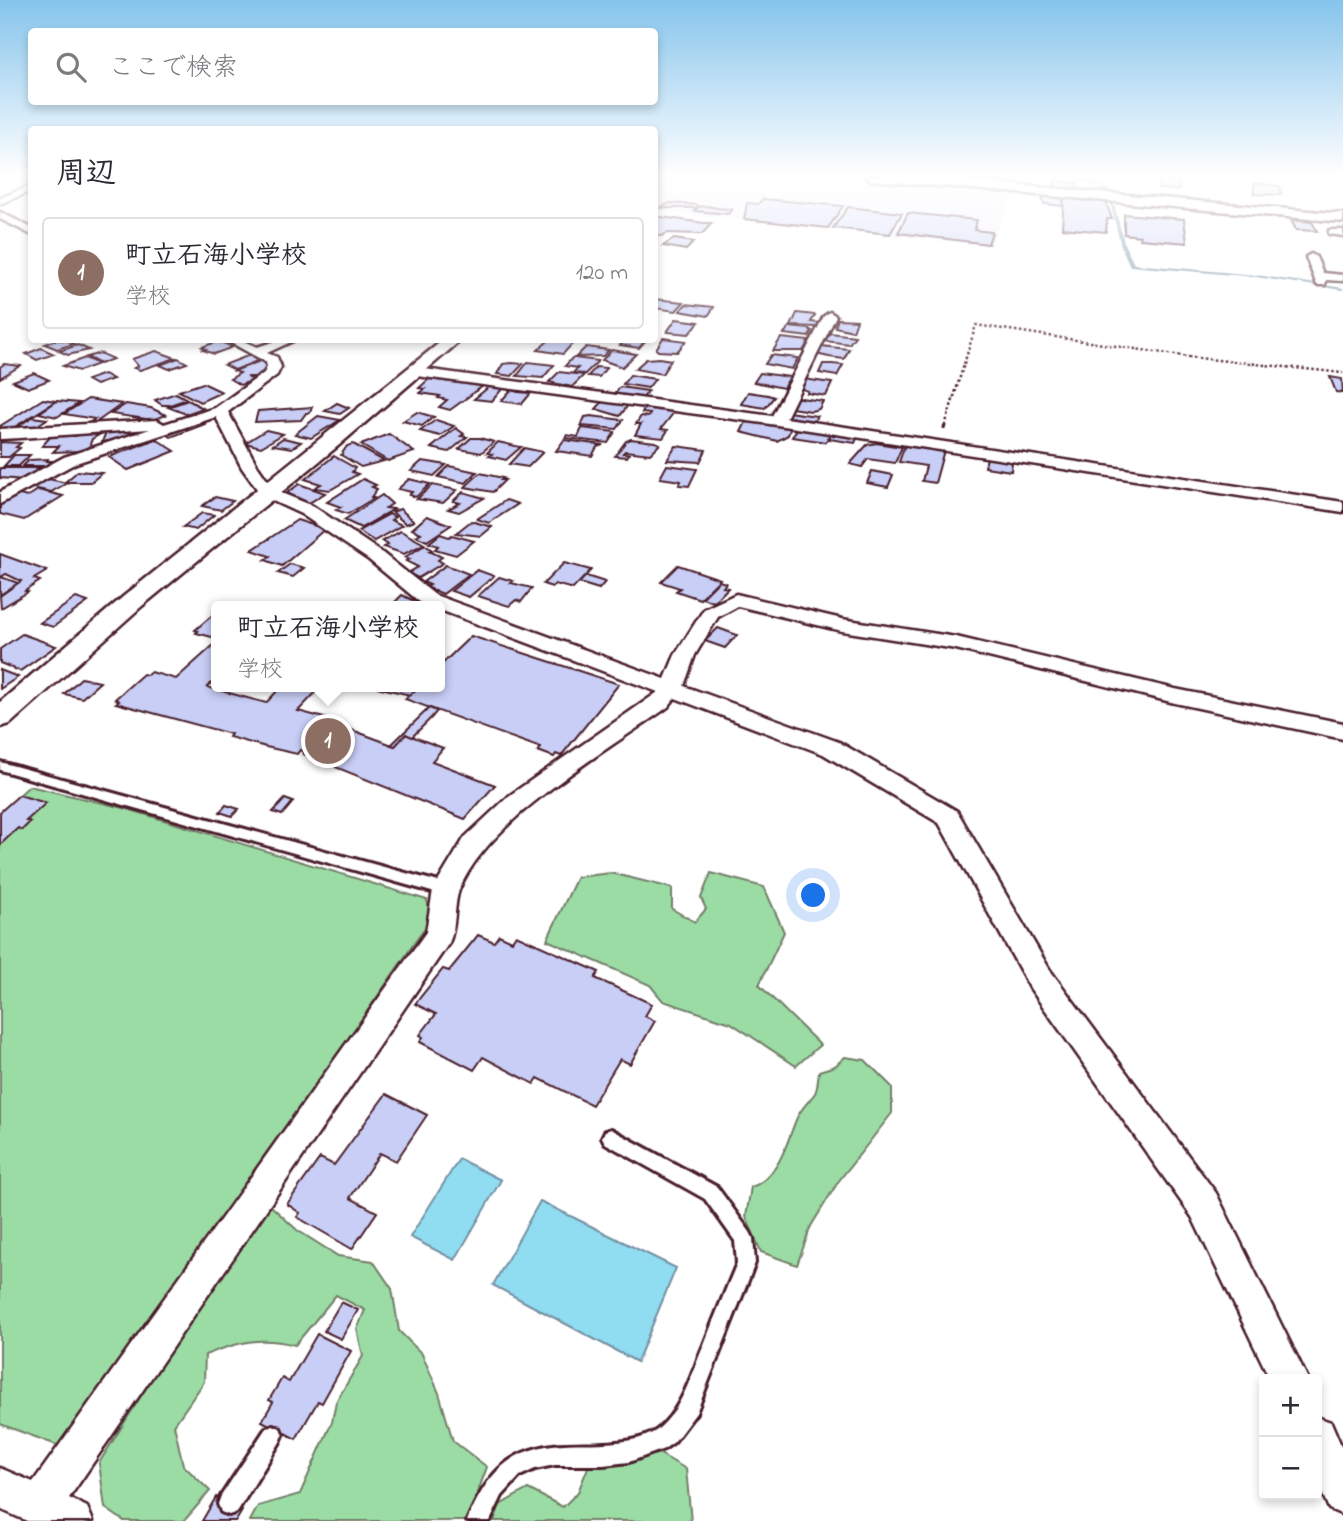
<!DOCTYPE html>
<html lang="ja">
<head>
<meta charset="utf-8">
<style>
	:root { --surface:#fff; --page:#f7f7f7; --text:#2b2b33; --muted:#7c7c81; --line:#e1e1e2; --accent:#0b8043 }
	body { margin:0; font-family:"Indie Flower","Klee One",sans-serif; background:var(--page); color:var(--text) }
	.controls { position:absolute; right:21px; bottom:21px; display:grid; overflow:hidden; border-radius:7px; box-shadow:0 4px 10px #0003 }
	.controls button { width:63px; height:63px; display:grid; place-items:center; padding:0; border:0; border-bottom:2px solid var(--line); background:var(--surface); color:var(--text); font:35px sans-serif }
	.you { position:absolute; left:814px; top:896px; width:24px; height:24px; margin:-18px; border:5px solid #fff; border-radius:50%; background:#1a73e8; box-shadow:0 0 0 10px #1a73e833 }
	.badge { display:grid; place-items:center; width:46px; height:46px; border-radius:50%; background:var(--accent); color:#fff; font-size:23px; font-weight:700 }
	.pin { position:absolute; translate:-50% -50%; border:4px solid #fff; box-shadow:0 2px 7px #0006 }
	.popup { position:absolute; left:211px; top:601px; width:234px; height:91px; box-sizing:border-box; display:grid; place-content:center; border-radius:7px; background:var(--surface); filter:drop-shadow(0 2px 5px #0005); font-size:23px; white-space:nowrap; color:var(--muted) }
	.popup b { font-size:26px; color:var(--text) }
	.popup::after { content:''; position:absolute; left:50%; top:100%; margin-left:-14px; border:14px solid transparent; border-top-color:var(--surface) }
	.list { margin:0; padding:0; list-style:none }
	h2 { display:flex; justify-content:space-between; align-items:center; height:91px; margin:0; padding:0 28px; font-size:30px }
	h2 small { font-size:23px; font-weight:400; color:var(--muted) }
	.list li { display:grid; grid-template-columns:46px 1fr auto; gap:21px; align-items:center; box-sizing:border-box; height:112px; margin:0 14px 14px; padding:0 14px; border:2px solid var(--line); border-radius:7px }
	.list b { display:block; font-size:26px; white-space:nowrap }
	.list p { margin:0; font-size:23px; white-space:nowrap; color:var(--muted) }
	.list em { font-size:23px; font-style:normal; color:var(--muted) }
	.icon { flex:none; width:38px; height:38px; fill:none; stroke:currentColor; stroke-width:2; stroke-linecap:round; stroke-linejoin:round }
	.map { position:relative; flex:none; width:1343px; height:1521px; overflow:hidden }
	.search { position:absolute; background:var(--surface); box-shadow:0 4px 10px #0003; left:28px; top:28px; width:630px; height:77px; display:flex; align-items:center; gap:18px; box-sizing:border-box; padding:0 24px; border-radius:7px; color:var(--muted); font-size:26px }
	.panel { position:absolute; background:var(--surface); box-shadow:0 4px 10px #0003; left:28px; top:126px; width:630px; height:217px; border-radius:7px }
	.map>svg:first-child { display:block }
</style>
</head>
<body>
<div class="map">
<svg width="1343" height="1521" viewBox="0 0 1343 1521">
	<rect width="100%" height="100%" fill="#fff"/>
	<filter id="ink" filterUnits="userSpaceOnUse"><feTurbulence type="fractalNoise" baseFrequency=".0143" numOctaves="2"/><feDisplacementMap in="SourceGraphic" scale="14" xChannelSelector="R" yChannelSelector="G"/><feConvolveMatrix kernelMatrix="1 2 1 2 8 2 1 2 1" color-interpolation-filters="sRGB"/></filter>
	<g filter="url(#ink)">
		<path fill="#eef0fc" d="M654,176H848L1015,191L990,246L655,211Z"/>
		<g fill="#9bdca5" stroke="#727e68" stroke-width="2">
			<path d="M29,786L124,808L427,900L431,919L65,1448L0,1424V813Z"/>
			<path d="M611,873L672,888V909L695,922L706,909L701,898L711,873L764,887L784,932L759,985L820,1045L796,1066L731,1023L663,1001L650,985L547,940L577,877Z"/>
			<path d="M845,1057L865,1060L892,1087V1113L838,1182L811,1226L797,1265L761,1252L746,1217L751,1187C779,1178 786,1144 796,1120C800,1109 809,1102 815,1093C818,1088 818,1077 819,1071L835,1066Z"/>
			<path d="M271,1206L297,1230L338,1256L373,1261L392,1289L399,1331L422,1354L439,1393L453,1441L487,1467L467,1521H250L258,1506L300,1494L332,1422L336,1402L363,1356L357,1329L365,1310L336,1295L295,1345C260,1336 238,1342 205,1355L204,1382L174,1425L183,1465L210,1491L184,1521H124L105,1508L99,1463L258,1209Z"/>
			<path d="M648,1447L686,1469L691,1521H494L500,1505L528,1489L563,1507L578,1492L591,1460Z"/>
		</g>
		<g fill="#90dcf1" stroke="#7490a2" stroke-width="2">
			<path d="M459,1159L501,1180L455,1260L410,1237Z"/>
			<path d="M540,1201L676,1268L637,1362L493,1285Z"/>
		</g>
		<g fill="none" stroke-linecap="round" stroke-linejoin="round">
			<path fill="#7490a2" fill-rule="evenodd" d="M1073,176L1102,186L1111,193L1125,246L1134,264L1256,275L1343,288V290L1256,277L1130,266L1121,246L1108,194L1100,188L1067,176Z"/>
		</g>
		<g fill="#c8cef6" stroke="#4a1f2b" stroke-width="2">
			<path d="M1001,176H1015L1018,178L1013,185L998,184L999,180H994L995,178Z"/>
			<path d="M1158,176H1178L1179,190L1159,189Z"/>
			<path d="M1054,180L1077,183V190L1055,189Z"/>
			<path d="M1254,183L1280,186L1281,195L1254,194Z"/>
			<path d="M1045,195L1063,197V206L1044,204L1042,197Z"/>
			<path d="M1064,196L1105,200L1112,219H1107L1106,232L1062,228Z"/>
			<path d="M763,199L843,206L828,228L744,219L747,203L758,204Z"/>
			<path d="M670,203L697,205V208H659Z"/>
			<path d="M707,206L717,208L732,209L728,214L694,211L698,207Z"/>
			<path d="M848,207L902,213L890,234L833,228Z"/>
			<path d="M908,213L977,220L974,230L992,232L988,244L898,233Z"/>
			<path d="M1124,214L1184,219L1187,243L1140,239V236L1124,234Z"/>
			<path d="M654,216L704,223H712L702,234L667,233L662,236L654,235Z"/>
			<path d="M1291,220L1312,222L1317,231L1296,230Z"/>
			<path d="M674,239L694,242L686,250L663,246Z"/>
			<path d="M654,299L684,302L676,311L654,308Z"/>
			<path d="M686,304L714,307L708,316L680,311Z"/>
			<path d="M797,313L815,315L811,322L819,323L817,327L791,326Z"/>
			<path d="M676,319L699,322L689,334L667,332Z"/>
			<path d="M838,319L857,320L853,331L835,327Z"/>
			<path d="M789,327L809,329L812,331L809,337L784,334Z"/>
			<path d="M830,333L855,336L849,344L825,341Z"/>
			<path d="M663,338L686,341L677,352L658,351L656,349Z"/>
			<path d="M781,338L809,341L803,351H773Z"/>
			<path d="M55,340H66L74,344L57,349L45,344Z"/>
			<path d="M549,340H559L574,342L563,354L538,350Z"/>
			<path d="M625,340H646L639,348L620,345Z"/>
			<path d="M216,342L223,343L233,347L214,354L203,350L206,349L202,347Z"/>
			<path d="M78,345L89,350L68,355L59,351Z"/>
			<path d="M821,346L849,349L844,359L829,357L816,354Z"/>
			<path d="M586,347L609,350L603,356L576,357Z"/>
			<path d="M41,348L54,354L37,360L26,354Z"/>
			<path d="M612,350L636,354L622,367L602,360Z"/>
			<path d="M156,351L176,358L140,370L134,368L138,366L132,359Z"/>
			<path d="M100,353L113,359L100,364L87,357Z"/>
			<path d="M250,355L257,361L235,370L224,365Z"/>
			<path d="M771,355L798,358L792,369L765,364Z"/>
			<path d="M85,358L98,364L79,371L63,366Z"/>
			<path d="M178,358L187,363L169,369L160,365Z"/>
			<path d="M572,358H575L598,361L585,374L573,373L578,368L565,366Z"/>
			<path d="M646,359L659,358L671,360L662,374L635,369Z"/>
			<path d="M263,360L267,364L265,365L267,369L254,377H247L254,380L240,385L230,379L240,373L234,371Z"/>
			<path d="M528,362L554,365L543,378L517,376Z"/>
			<path d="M4,364L20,366L0,378V367Z"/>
			<path d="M503,364L512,363L523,364L512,376L497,374Z"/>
			<path d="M823,364H832L843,365L837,376L819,373Z"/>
			<path d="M596,367L606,368L599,377L588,376Z"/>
			<path d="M559,372L584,375L572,387L549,382Z"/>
			<path d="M34,373L49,380L28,388L13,381Z"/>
			<path d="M760,373L790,377L783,388L754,382Z"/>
			<path d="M104,374L113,379L96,385L87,380Z"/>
			<path d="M630,375L655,379L648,388L623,384Z"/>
			<path d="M1330,377L1342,379L1343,393L1336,392Z"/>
			<path d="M429,379L483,386L450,410L439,407L447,400L438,398L440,396L420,393L425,389L419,388Z"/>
			<path d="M803,379L832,383L826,396L807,393L808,391L799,388Z"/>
			<path d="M203,383L222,392L200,402L179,391Z"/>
			<path d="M490,386L503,388L492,401L474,399Z"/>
			<path d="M620,387L648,391L643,398L614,395Z"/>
			<path d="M511,390L518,392L531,393L522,404L501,401Z"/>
			<path d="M748,392L768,395L774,397L765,408L741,404Z"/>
			<path d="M176,393L187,399L170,405H162L155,400Z"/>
			<path d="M793,397L823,401L819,409L811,411L791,408L792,406L789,405Z"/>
			<path d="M43,399L56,401L10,430L0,428V426Z"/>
			<path d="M88,399L122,404L94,424L89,423L95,419L64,414Z"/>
			<path d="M188,400L203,408L186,414L168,407Z"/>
			<path d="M57,401L79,403L57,417L39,413Z"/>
			<path d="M603,401L628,405L620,416L596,409Z"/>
			<path d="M337,403L349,408L340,414L325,411Z"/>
			<path d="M126,404L151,408L166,415L153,420L111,414Z"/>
			<path d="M312,407L310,413H306L301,420L255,422L258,411Z"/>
			<path d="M645,407L675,411L661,429L668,430L663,438L635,435L641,424H636L641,416L648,417L650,414L642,413Z"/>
			<path d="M417,412L427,415L434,417L422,426L403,421Z"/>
			<path d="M788,412L817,416L813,423L784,418Z"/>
			<path d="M318,416L340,420L311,438L295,434Z"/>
			<path d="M591,416L623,420L617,429L581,426L585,417Z"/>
			<path d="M32,417L47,419L32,429L17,427Z"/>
			<path d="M436,420L454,426L440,436L420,431Z"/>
			<path d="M202,422L205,424L171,437L168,435Z"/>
			<path d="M746,422L766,423L791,427L788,435L777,441L741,432Z"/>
			<path d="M141,428L139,433L130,437L102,442L106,432Z"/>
			<path d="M456,428L464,434L461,436L467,437L449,452L431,448Z"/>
			<path d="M582,428L615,432L608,443L565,438L567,435L578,437Z"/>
			<path d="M797,429L830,434L826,442L792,437Z"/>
			<path d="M266,430L283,434L261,447L245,443Z"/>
			<path d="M79,433L99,435L92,439L89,447L81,451L53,452L59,446H42L51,436H76Z"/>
			<path d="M832,433L858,436L855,443L829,439Z"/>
			<path d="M389,434L414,452L388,461L361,445Z"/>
			<path d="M283,438L301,442L292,448L273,445Z"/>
			<path d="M471,438H480L494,442L481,453L459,449Z"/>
			<path d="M156,439L175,451L128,470L109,457Z"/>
			<path d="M631,439L655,442L660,444L650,454L625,451L623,453L629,454L627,457L615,456L626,441Z"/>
			<path d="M564,440L603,445L597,447L592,456L556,451Z"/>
			<path d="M0,442L21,443L16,447L20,448L9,457H0Z"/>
			<path d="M498,442L520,447H521L506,460L489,456L492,454L487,453Z"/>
			<path d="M876,443L902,447L895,463L868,459L862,467L850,464L867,445Z"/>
			<path d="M353,444L384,461L361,467L341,455L347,446Z"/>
			<path d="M905,445L944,450L935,483L922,481L926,466L899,462Z"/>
			<path d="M676,446L706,450L700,462L667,460Z"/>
			<path d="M524,448L543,452L528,467L509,464Z"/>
			<path d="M14,455H30L19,466H4Z"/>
			<path d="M334,456L355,468L352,472L358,474L330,490L314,488L321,484L305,479Z"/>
			<path d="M987,457L1012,461L1011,471L985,467Z"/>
			<path d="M48,459L47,461H55L51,466H23L29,460Z"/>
			<path d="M422,461L429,462L446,465L434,476L411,471Z"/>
			<path d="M667,465L697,469L689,486L679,485L681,481L660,478Z"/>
			<path d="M449,466L477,472L466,483L438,477Z"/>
			<path d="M0,468H42L25,480L0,478Z"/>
			<path d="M78,471L102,473L91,482H65Z"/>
			<path d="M872,471L893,475L888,487L867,483Z"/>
			<path d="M480,473L503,478L501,480H505L493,492L465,487Z"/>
			<path d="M44,478L67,483L51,492L28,487Z"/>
			<path d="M363,479L376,485L372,487L377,489L371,497L374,498L348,514L336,510L341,507L327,502Z"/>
			<path d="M409,479L430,484L416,497L409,495L412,492L398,489Z"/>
			<path d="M299,484L325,493L309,503L287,493Z"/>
			<path d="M432,485L457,490L443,503L417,499Z"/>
			<path d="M38,490L63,496L24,520L0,514V504L16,494L27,497Z"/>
			<path d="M463,492L484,498L459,512L448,509L460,503L453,501Z"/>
			<path d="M382,495L392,504L386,508L394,509L361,528L344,520Z"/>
			<path d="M215,497L233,501L221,510L202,506Z"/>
			<path d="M506,500L518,504L489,523L477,519Z"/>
			<path d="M400,509L414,521L406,524L392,512Z"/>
			<path d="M202,513L214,515L196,530L183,527Z"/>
			<path d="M389,514L395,517L391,520L402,525L374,541L358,531Z"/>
			<path d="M427,516L451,525L427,541L416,536L421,533L412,529Z"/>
			<path d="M297,520L325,529L282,566L265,560L270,556L252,550Z"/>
			<path d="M471,521L492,527L481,536L456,533Z"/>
			<path d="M401,531L424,544L404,554L384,547L388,545L382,541Z"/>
			<path d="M440,534L449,537L452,535L474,541L456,555L435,549L438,546L429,543Z"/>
			<path d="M425,545L432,550L429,551L442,557L438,560L443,563L418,578L408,573L418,567L406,561L410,559L405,557Z"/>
			<path d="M0,554L47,571L34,579L40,581L25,591L28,592L1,608L0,596L21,581L6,574L1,577L18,583L0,595Z"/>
			<path d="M564,563L591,570L573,589L555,584L552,587L543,584Z"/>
			<path d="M290,564L304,568L293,577L278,573Z"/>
			<path d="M446,565L469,574L443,594L426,587L430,585L423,582Z"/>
			<path d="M678,565L720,579L700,599L676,591L680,588L661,582Z"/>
			<path d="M477,570L494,576L469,597L451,591Z"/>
			<path d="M586,576L605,582L599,589L579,583Z"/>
			<path d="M499,577L513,581L511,583L532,588L521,602L516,600L509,606L478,596Z"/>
			<path d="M719,581L726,583L723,587L728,588L714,602L702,598Z"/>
			<path d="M402,595L424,606H391Z"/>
			<path d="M76,598L88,602L53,627L40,623Z"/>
			<path d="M216,612V638L196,633L198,631L195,630Z"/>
			<path d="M718,628L737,635L725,648L705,641Z"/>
			<path d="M22,634L56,646L20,671L0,663V649Z"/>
			<path d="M471,636L619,684L561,756L556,754L554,757L538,751L541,748L405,699L419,687H440V666Z"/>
			<path d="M216,643V679L207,687L266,703L281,687H321L298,711L328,719L324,723L333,727L336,724L395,746L406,734L443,748L432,761L495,785L465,819L303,754L305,752L300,750L297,754L266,747L229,737L231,734L116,703L119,701L115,699L143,674L147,675L151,672L176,679Z"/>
			<path d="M0,670L18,677L0,689Z"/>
			<path d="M81,678L100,682L82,698L64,694Z"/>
			<path d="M377,687H412L417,688L410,695Z"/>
			<path d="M429,708L437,711L432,717L412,737L406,734L395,746L391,745Z"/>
			<path d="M19,795L46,803L26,821L30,822L22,830L18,828L0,845V812Z"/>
			<path d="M285,799L293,802L282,815L273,812Z"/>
			<path d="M226,805L239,809L232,816L220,812Z"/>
			<path d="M478,935L494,942L499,935L512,941L516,935L599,972L595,978L652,1004L645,1016L655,1021L630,1064L620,1059L592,1105L538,1078L534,1084L483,1057L474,1070L420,1042L423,1037L420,1035L436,1014L415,1004L443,969L449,971Z"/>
			<path d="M386,1094L427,1115L396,1161L380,1153L350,1198L377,1212L352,1249L297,1217L300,1213L287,1204L320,1158L334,1165Z"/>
			<path d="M341,1302L358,1310L341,1339L324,1331Z"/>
			<path d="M317,1334L351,1351L322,1403L318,1401L296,1439L262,1421L273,1402L269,1400L282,1378L289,1382Z"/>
			<path d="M216,1497L242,1511L236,1521H202Z"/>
		</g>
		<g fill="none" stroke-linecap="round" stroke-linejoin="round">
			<defs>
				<g id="service">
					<path d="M0,762L446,884L451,886L453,890L451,894L446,896L0,770Z"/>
					<path d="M611,1129L717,1187L750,1232L753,1238L755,1263L696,1413L674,1442L664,1449L629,1462L603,1465H555L535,1469L520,1476L502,1496L490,1521H467C485,1479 505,1451 553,1445C574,1442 595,1445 617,1442C630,1441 646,1438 657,1430C682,1410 691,1375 703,1347C714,1319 725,1291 737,1263L735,1241L705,1199L605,1143L602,1137L605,1131Z"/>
					<path d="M273,1425L280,1428L283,1435L280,1442L237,1512L229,1515L221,1512L218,1504L221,1496L266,1428Z"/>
				</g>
				<g id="minor">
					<path d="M32,185V191L0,204V198Z"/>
					<path d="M0,212L32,228V235L0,219Z"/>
					<path d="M1329,230H1343V236L1329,234Z"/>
					<path d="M1311,254L1316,257L1323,273L1343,275V281L1326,280L1325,285H1317L1306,257Z"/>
					<path d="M830,312L836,316L786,418L1343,502V512L777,425L417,376L410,372L417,368L772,416L824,316Z"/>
					<path d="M226,340H241L257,347L279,340H295L267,353L277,357L281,367L277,375L228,412L258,467L274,490L313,506L381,552L435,595L665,679L675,655L704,609L736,594L842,619L956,637L1175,689L1343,723V739L1175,703L956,649L842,631L738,606L718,617L695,655L684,686L839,742L957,811L1050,970L1216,1193L1308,1379H1270L1192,1217L1030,988L939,823L823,754L675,698L668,707C606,751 487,820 459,890C453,907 457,926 449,943L69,1498L87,1507L93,1521H27L0,1509V1468L33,1482L426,932L433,890L465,837L510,795L658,692L440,610V606L421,603L369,560L301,514L262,496L242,468L216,417L76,463L0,504V492L64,457L150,429L20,438L0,439V429L157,420L164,424L215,408L264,373L267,367L266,362Z"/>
					<path d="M1317,1417L1331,1422L1343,1450V1515L1329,1509L1317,1481Z"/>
				</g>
				<g id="tertiary">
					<path d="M865,176H916L1343,214V222L871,180Z"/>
					<path d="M443,340H461L338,446L142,606L10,724L0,727V702L124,596Z"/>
				</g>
			</defs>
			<use href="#service" stroke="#4a1f2b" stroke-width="6"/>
			<use href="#minor" stroke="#4a1f2b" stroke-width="5"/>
			<use href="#tertiary" stroke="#4a1f2b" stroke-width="5"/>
			<path stroke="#4a1f2b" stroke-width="2.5" stroke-dasharray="2.5 2.5" stroke-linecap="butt" d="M945,426L976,325L1189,357L1343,373"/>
			<path stroke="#4a1f2b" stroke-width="3.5" stroke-dasharray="3.5 3.5" stroke-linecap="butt" d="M944,429L945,424"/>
			<use href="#service" fill="#fff" fill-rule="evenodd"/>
			<use href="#minor" fill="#fff" fill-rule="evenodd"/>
			<use href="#tertiary" fill="#fff" fill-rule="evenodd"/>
		</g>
	</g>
	<linearGradient id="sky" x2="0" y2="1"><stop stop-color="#85c4ec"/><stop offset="0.45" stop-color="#fff"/><stop offset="1" stop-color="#fff" stop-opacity="0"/></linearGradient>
	<rect width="1343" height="389" fill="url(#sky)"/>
</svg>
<div class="controls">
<button>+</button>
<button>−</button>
</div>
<div class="you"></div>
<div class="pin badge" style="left:328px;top:741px;background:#8d6e63">1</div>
<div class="popup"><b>町立石海小学校</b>学校</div>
<div class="search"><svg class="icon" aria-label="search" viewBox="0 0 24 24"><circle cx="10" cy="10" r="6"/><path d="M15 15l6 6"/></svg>ここで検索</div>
<section class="panel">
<h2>周辺<small></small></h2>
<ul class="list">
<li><span class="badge" style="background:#8d6e63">1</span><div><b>町立石海小学校</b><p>学校</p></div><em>120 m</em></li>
</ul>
</section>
</div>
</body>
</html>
